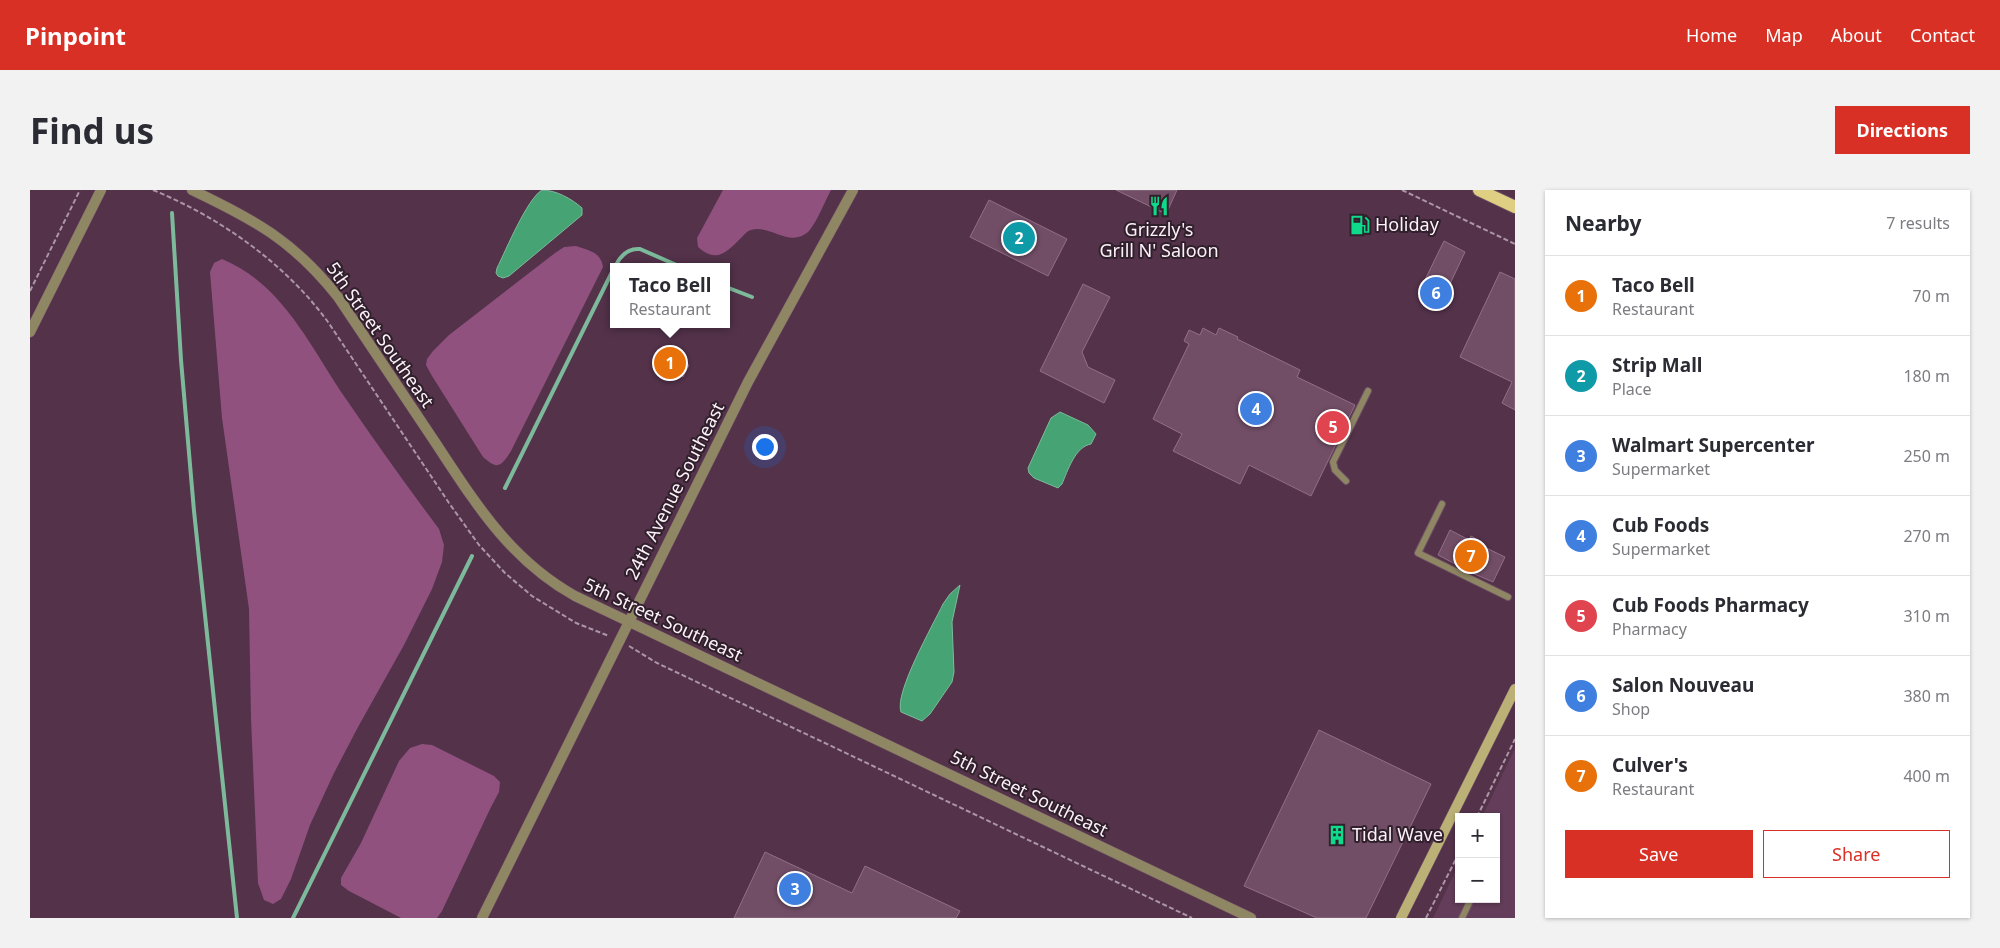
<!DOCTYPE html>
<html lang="en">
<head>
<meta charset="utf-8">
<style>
	:root { --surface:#fff; --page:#f2f2f3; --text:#2b2b33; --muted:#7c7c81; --line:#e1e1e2; --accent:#d93025 }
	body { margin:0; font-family:"Noto Sans",sans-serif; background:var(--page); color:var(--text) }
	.controls { position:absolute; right:15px; bottom:15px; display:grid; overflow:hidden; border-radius:0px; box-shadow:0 1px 4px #0004 }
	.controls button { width:45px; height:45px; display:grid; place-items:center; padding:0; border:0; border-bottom:1px solid var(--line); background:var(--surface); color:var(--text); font:25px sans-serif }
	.you { position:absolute; left:734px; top:256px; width:18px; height:18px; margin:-12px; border:4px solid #fff; border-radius:50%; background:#1a73e8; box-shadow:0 0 0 8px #1a73e833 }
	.badge { display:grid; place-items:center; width:32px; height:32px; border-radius:50%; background:var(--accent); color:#fff; font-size:16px; font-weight:700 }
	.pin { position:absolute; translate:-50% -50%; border:2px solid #fff; box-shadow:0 1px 5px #0006 }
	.popup { position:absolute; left:580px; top:73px; width:120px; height:65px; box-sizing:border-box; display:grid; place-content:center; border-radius:0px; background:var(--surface); filter:drop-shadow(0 1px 4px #0005); font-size:16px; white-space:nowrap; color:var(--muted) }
	.popup b { font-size:19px; color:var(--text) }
	.popup::after { content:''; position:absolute; left:50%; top:100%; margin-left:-10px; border:10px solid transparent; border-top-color:var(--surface) }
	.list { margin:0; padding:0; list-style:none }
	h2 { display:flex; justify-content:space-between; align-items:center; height:65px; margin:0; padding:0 20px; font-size:21px }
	h2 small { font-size:16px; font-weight:400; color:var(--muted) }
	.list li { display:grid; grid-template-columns:32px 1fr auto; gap:15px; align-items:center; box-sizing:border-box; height:80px; padding:0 20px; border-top:1px solid var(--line) }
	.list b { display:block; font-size:19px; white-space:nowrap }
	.list p { margin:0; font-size:16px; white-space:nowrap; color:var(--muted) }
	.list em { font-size:16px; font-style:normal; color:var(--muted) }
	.actions { display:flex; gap:10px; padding:15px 20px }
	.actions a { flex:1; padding:11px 0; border:1px solid var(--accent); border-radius:0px; text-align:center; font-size:18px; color:var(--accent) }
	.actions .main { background:var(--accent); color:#fff }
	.map { position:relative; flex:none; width:1485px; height:728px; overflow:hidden; border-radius:0px }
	header { display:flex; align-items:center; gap:30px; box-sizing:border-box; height:70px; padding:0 25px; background:var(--accent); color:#fff }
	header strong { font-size:24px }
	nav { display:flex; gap:28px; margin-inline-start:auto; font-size:18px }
	.intro { display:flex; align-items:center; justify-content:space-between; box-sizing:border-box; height:120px; padding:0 30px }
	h1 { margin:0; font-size:35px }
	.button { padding:12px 22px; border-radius:0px; background:var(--accent); color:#fff; font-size:18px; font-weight:700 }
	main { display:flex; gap:30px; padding:0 30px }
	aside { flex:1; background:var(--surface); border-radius:0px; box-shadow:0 1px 4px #0004 }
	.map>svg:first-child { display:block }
</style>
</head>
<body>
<header>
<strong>Pinpoint</strong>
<nav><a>Home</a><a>Map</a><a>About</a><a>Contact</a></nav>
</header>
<div class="intro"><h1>Find us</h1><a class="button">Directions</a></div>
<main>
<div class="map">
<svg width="1485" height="728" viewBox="0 0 1485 728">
	<rect width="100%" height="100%" fill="#53324a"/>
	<path fill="#633d59" d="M1485,558V728H1403L1429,674V709H1466V627H1452Z"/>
	<g fill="#90517f">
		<path d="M693,0H801C795,11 787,32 779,41C760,59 741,34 721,40C717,41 715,44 712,47C697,62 687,74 668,57L667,48Z"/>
		<path d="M546,56C558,60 571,62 573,77L481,261C471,277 468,280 453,267L402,186L396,175L397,169L403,161L419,145L525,63L534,57Z"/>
		<path d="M192,69C253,94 281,158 316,209C346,253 377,296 409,339L414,355L412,372L402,399L374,455L328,537L304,583L280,635L261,689L251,709L243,714L234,710L228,693L221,528L219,419L192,228L180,82L184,73Z"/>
		<path d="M392,554L402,555L464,586L470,592L469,602L460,619L412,721L407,728H371L319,701L311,695V688L331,653L369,571L380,558Z"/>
	</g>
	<g fill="#46a373" stroke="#7dba9b">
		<path d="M512,0C526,0 542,9 552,18V25L479,86L473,88L468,86L466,83L467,78C476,60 497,9 512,0Z"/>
		<path d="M1030,222L1058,235L1066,244L1061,254C1045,257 1038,280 1032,294L1028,298L1004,288L999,283L998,278L1021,228Z"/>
		<path d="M930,395L922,432L924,482L922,492L900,524L892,531L871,522C864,503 903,435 913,414L920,404Z"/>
	</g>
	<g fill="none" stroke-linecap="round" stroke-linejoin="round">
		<g stroke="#7dba9b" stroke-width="4">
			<path d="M142,23L151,170L164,321L207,728"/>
			<path d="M585,77C590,66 597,58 610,59L651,77"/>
			<path d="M696,97L722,107"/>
			<path d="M475,298L584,78"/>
			<path d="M263,728L442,366"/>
		</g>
	</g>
	<g fill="#714e66" stroke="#946e88">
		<path d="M1086,0H1147L1136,24Z"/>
		<path d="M959,10L1037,49L1018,86L940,47Z"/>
		<path d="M1414,51L1435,62L1411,113L1389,102Z"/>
		<path d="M1470,82L1485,89V220L1472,213L1482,192L1430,167Z"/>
		<path d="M1053,94L1080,107L1052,162L1058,177L1085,190L1074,213L1010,181Z"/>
		<path d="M1173,138L1186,145L1189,138L1208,147L1207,149L1270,180L1267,187L1325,215L1281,306L1219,275L1210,294L1143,261L1152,244L1123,229L1159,154L1154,151L1159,140L1170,145Z"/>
		<path d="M628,159L659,175L653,187L622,171Z"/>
		<path d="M1420,340L1439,350L1441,346L1452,352L1450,355L1475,367L1463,392L1426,376L1427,375L1408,365Z"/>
		<path d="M1289,540L1401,594L1336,728H1287L1214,696Z"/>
		<path d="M735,662L822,703L835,676L930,721L926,728H704Z"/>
	</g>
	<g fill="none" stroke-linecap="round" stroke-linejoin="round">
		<defs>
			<g id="service">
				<path d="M1316,291L1305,280L1303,272L1338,201"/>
				<path d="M1412,314L1388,363L1478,407"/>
				<path d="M1432,728L1441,709"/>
			</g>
			<g id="tertiary">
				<path d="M162,0C225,30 264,51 308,107C339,154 370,200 401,246C443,309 477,368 545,406L1221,728"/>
				<path d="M0,142L71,0"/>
				<path d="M452,728L718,192L823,0"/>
			</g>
			<path id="secondary" d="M1371,728L1485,499"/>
			<path id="primary" d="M1449,0L1485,17"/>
		</defs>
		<use href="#service" stroke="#6e5066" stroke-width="8"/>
		<use href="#tertiary" stroke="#6e5066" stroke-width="11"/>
		<use href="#secondary" stroke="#6e5066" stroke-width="11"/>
		<use href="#primary" stroke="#6e5066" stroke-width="14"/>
		<g stroke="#ac95a5" stroke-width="2" stroke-dasharray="5 2.5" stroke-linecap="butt">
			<path d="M123,0C189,27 255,73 298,132L419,313L449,355L475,383L502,406L546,433L579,446"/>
			<path d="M1372,0L1485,54"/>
			<path d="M0,101L50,0"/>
			<path d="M599,456L627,473L1162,728"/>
			<path d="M1447,627L1485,549"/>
			<path d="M1396,728L1429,663"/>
		</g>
		<use href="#service" stroke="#8f8763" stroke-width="6"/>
		<use href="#tertiary" stroke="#8f8763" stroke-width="10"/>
		<use href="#secondary" stroke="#bbb076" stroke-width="10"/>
		<use href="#primary" stroke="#decf83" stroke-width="12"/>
	</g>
	<defs>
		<symbol id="restaurant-bare" viewBox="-9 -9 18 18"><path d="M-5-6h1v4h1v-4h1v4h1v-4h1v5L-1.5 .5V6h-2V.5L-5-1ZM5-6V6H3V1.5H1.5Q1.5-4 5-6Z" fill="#0fd98a" stroke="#2f202b" stroke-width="2.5" paint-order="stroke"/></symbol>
		<symbol id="fuel-bare" viewBox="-9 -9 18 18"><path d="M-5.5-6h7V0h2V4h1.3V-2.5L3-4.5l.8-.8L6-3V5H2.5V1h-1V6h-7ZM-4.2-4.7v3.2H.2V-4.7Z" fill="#0fd98a" stroke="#2f202b" stroke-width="2.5" paint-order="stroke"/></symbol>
		<symbol id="building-bare" viewBox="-9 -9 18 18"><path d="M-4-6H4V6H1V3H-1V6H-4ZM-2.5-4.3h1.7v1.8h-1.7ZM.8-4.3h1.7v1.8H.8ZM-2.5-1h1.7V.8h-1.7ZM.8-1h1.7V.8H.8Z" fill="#0fd98a" stroke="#2f202b" stroke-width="2.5" paint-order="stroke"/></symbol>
	</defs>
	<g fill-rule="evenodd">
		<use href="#restaurant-bare" x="1115" y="2" width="28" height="28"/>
		<use href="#fuel-bare" x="1316" y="21" width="28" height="28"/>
		<use href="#building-bare" x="1293" y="631" width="28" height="28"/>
	</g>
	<g text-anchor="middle" stroke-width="4" stroke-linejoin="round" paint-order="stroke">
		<g font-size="18" fill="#fdf0f9" stroke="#2f202b" text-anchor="start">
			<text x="1345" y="41">Holiday</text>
			<text x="1129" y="46" text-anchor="middle">Grizzly's<tspan x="1129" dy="21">Grill N' Saloon</tspan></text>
			<text x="1322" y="651">Tidal Wave</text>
		</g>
		<g font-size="18" fill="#fdf0f9" stroke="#2f202b">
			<text transform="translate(350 145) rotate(55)" y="6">5th Street Southeast</text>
			<text transform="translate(645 301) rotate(-63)" y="6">24th Avenue Southeast</text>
			<text transform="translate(633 430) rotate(25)" y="6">5th Street Southeast</text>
			<text transform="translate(999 604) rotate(26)" y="6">5th Street Southeast</text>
		</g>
	</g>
</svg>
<div class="controls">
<button>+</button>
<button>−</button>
</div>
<div class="you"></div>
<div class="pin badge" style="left:640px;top:173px;background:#e8710a">1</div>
<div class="popup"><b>Taco Bell</b>Restaurant</div>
<div class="pin badge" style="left:989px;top:48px;background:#0f9aa8">2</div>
<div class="pin badge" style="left:765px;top:699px;background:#3f7fe0">3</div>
<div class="pin badge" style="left:1226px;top:219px;background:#3f7fe0">4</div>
<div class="pin badge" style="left:1303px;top:237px;background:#e0444e">5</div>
<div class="pin badge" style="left:1406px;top:103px;background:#3f7fe0">6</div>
<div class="pin badge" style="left:1441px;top:366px;background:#e8710a">7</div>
</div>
<aside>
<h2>Nearby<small>7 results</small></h2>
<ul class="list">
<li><span class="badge" style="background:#e8710a">1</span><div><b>Taco Bell</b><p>Restaurant</p></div><em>70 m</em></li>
<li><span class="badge" style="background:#0f9aa8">2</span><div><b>Strip Mall</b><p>Place</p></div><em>180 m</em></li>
<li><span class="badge" style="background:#3f7fe0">3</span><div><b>Walmart Supercenter</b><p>Supermarket</p></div><em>250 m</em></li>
<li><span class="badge" style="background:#3f7fe0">4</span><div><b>Cub Foods</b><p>Supermarket</p></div><em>270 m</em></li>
<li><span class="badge" style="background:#e0444e">5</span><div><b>Cub Foods Pharmacy</b><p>Pharmacy</p></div><em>310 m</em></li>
<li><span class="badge" style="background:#3f7fe0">6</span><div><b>Salon Nouveau</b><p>Shop</p></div><em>380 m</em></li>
<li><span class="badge" style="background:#e8710a">7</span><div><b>Culver's</b><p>Restaurant</p></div><em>400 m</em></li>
</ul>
<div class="actions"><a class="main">Save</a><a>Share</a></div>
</aside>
</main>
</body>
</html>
